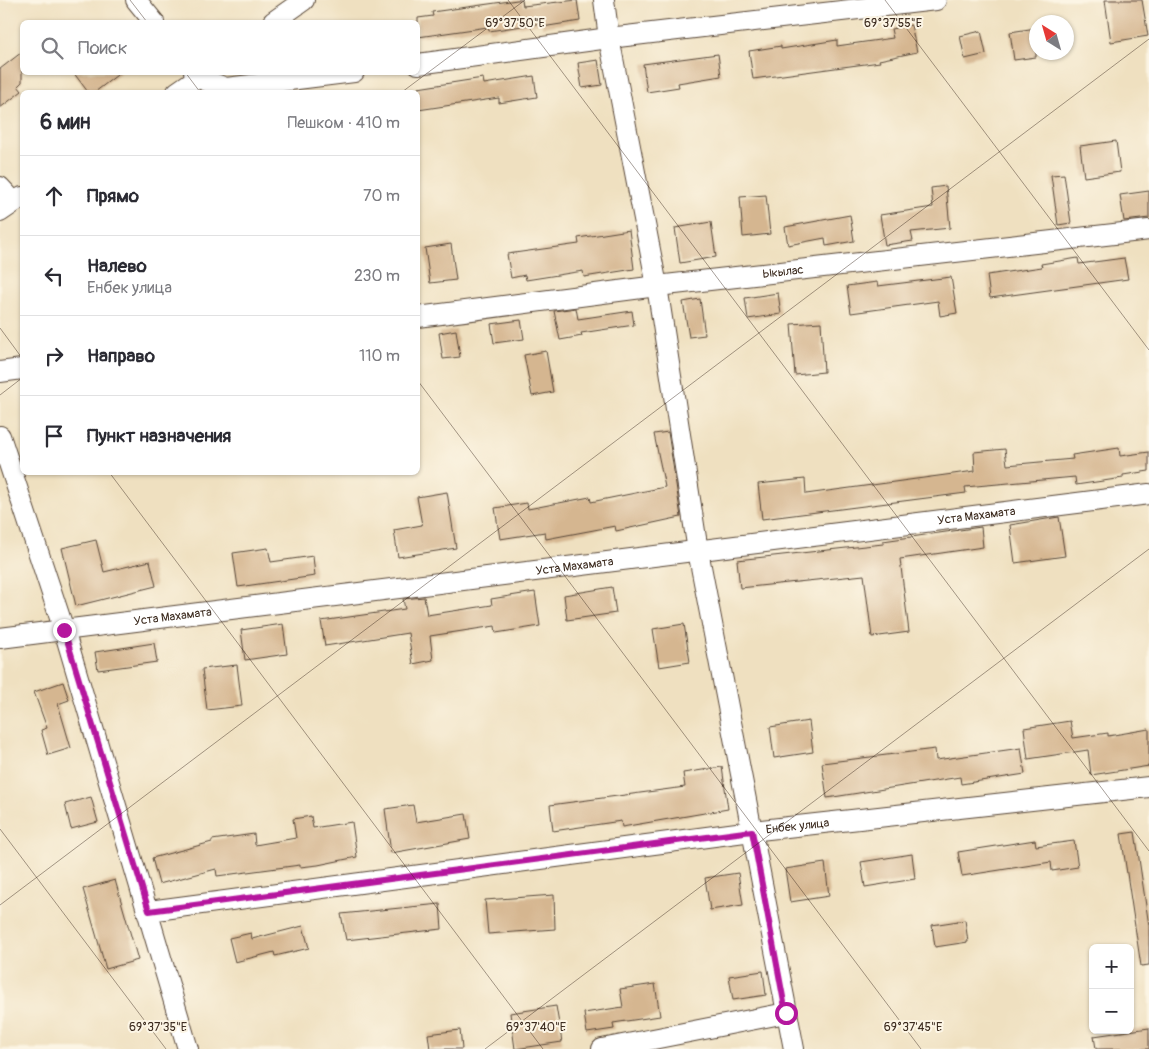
<!DOCTYPE html>
<html lang="ru">
<head>
<meta charset="utf-8">
<style>
	:root { --surface:#fff; --page:#f7f7f7; --text:#2b2b33; --muted:#7c7c81; --line:#e1e1e2 }
	body { margin:0; font-family:Pangolin,sans-serif; background:var(--page); color:var(--text) }
	.controls { position:absolute; right:15px; bottom:15px; display:grid; overflow:hidden; border-radius:8px; box-shadow:0 1px 4px #0004 }
	.controls button { width:45px; height:45px; display:grid; place-items:center; padding:0; border:0; border-bottom:1px solid var(--line); background:var(--surface); color:var(--text); font:25px sans-serif }
	.compass { position:absolute; left:1029px; top:15px; width:45px; height:45px; border-radius:50%; background:var(--surface); box-shadow:0 1px 4px #0004; rotate:323deg }
	.stop { position:absolute; width:15px; height:15px; margin:-11px; border:4px solid #b5179e; border-radius:50%; background:#fff }
	.stop.end { background:#b5179e; border-color:#fff; box-shadow:0 1px 5px #0008 }
	.list { margin:0; padding:0; list-style:none }
	h2 { display:flex; justify-content:space-between; align-items:center; height:65px; margin:0; padding:0 20px; font-size:21px }
	h2 small { font-size:16px; font-weight:400; color:var(--muted) }
	.list li { display:grid; grid-template-columns:32px 1fr auto; gap:15px; align-items:center; box-sizing:border-box; height:80px; padding:0 20px; border-top:1px solid var(--line) }
	.list b { display:block; font-size:19px; white-space:nowrap }
	.list p { margin:0; font-size:16px; white-space:nowrap; color:var(--muted) }
	.list em { font-size:16px; font-style:normal; color:var(--muted) }
	.icon { flex:none; width:28px; height:28px; fill:none; stroke:currentColor; stroke-width:2; stroke-linecap:round; stroke-linejoin:round }
	.map { position:relative; flex:none; width:1149px; height:1049px; overflow:hidden }
	.search { position:absolute; background:var(--surface); box-shadow:0 1px 4px #0004; left:20px; top:20px; width:400px; height:55px; display:flex; align-items:center; gap:12px; box-sizing:border-box; padding:0 18px; border-radius:8px; color:var(--muted); font-size:19px }
	.panel { position:absolute; background:var(--surface); box-shadow:0 1px 4px #0004; left:20px; top:90px; width:400px; height:385px; border-radius:8px }
	.map>svg:first-child { display:block }
</style>
</head>
<body>
<div class="map">
<svg width="1149" height="1049" viewBox="0 0 1149 1049">
	<rect width="100%" height="100%" fill="#fcf5e5"/>
	<filter id="ink" filterUnits="userSpaceOnUse"><feTurbulence type="fractalNoise" baseFrequency=".02" numOctaves="2"/><feDisplacementMap in="SourceGraphic" scale="10" xChannelSelector="R" yChannelSelector="G"/><feConvolveMatrix kernelMatrix="1 2 1 2 8 2 1 2 1" color-interpolation-filters="sRGB"/></filter>
	<filter id="wash" filterUnits="userSpaceOnUse"><feTurbulence type="fractalNoise" baseFrequency=".0096" numOctaves="4" result="noise"/><feDisplacementMap in="SourceGraphic" scale="20" xChannelSelector="R" yChannelSelector="G"/><feGaussianBlur stdDeviation="1.12" result="paint"/><feColorMatrix in="noise" values="0 0 0 0 0 0 0 0 0 0 0 0 0 0 0 0 0 1.4 0 .05"/><feComposite in="paint" operator="in"/></filter>
	<g filter="url(#wash)">
		<rect width="100%" height="100%" fill="#efe0c0"/>
		<g id="blocks">
			<g fill="#d5b690">
				<path d="M517,0H522L523,6L577,0L580,21L542,27V23L489,31L488,27L418,37V18L433,16L432,12Z"/>
				<path d="M1105,0H1142L1148,36L1111,42Z"/>
				<path d="M911,25L917,52L879,60L880,62L753,79L749,51L781,46V49L837,40V46L893,38L891,29Z"/>
				<path d="M1036,28V57L1014,60L1010,32Z"/>
				<path d="M981,31L986,54L965,59L960,36Z"/>
				<path d="M22,52V82L18,86L22,91L0,108V69Z"/>
				<path d="M718,54L721,76L678,83L679,87L647,92L643,64Z"/>
				<path d="M598,60L602,85L582,88L578,63Z"/>
				<path d="M73,72H121L95,92H88Z"/>
				<path d="M534,76L537,97L499,103V98L418,110V88L483,78L484,84Z"/>
				<path d="M1116,141L1120,172L1084,177L1080,146Z"/>
				<path d="M1064,174L1071,223L1058,225L1051,175Z"/>
				<path d="M946,186L950,228L911,232L913,241L885,245L880,215L933,207L931,188Z"/>
				<path d="M1149,191V218L1124,221L1120,195Z"/>
				<path d="M766,195L770,234L743,237L740,197Z"/>
				<path d="M850,215L854,241L826,246L825,238L788,245L785,227Z"/>
				<path d="M711,222L716,257L680,263L675,228Z"/>
				<path d="M629,230L634,269L584,277L583,271L526,280L525,275L511,278L507,254L579,244L578,238Z"/>
				<path d="M451,244L456,280L430,283L425,248Z"/>
				<path d="M1078,258L1079,264L1124,258L1128,279L990,298L987,275L1042,267L1041,264Z"/>
				<path d="M951,277L957,313L940,316L938,301L851,313L847,286L877,282L878,286Z"/>
				<path d="M778,293L781,314L748,319L745,298Z"/>
				<path d="M700,299L705,335L689,337L683,302Z"/>
				<path d="M576,308L578,319L632,311L634,325L581,333L582,336L560,340L554,311Z"/>
				<path d="M521,320L524,339L494,343L491,324Z"/>
				<path d="M821,322L824,372L795,375L791,324Z"/>
				<path d="M456,330L460,357L443,359L439,333Z"/>
				<path d="M546,351L553,392L532,396L524,355Z"/>
				<path d="M668,432L681,517L616,531L615,526L546,539L545,532L500,539L495,508L527,503L528,509L590,497L591,502L665,487L654,434Z"/>
				<path d="M1119,448L1120,456L1149,452V471L1123,475V478L1076,485L1075,477L965,487L966,493L762,519L758,484L805,479L806,494L975,471L974,452L1005,449L1007,465L1073,459L1072,455Z"/>
				<path d="M447,492L456,548L398,557L394,530L422,525L417,497Z"/>
				<path d="M1059,517L1065,556L1015,563L1010,525Z"/>
				<path d="M981,527L983,547L900,559L909,632L872,637L864,575L740,588L737,560L883,544V541Z"/>
				<path d="M96,540L104,572L150,561L156,586L76,606L62,548Z"/>
				<path d="M268,548L271,562L313,556L315,576L238,587L233,553Z"/>
				<path d="M612,587L616,613L567,620L564,595Z"/>
				<path d="M535,592L540,626L496,633L495,626L430,636L433,660L413,664L408,633L325,646L321,621L405,609L403,599L424,597L427,615L492,605L491,599Z"/>
				<path d="M283,624L287,654L245,660L241,630Z"/>
				<path d="M684,624L690,662L659,667L653,629Z"/>
				<path d="M154,643L157,662L98,670L95,652Z"/>
				<path d="M237,665L242,706L207,710L202,669Z"/>
				<path d="M63,682L69,700L58,704L71,748L48,755L41,730L47,728L34,692Z"/>
				<path d="M809,721L813,752L774,758L770,727Z"/>
				<path d="M1070,721L1073,738L1108,733V736L1149,729V766L1091,775L1088,750L1028,759L1024,728Z"/>
				<path d="M1021,748L1025,774L961,784L960,777L827,798L822,763L935,749L936,760Z"/>
				<path d="M722,767L728,809L622,827L621,821L553,831L550,805L685,787L683,773Z"/>
				<path d="M91,797L98,822L71,829L65,804Z"/>
				<path d="M413,805L416,822L466,814L470,839L391,853L385,809Z"/>
				<path d="M311,816L313,828L352,822L357,857L318,865L300,867V865L217,876L216,869L159,884L152,858L212,842V840L254,834L255,845L296,838L293,819Z"/>
				<path d="M1135,832L1149,926V965L1141,966L1121,834Z"/>
				<path d="M1035,840L1036,846L1074,841L1078,867L1052,871L1051,862L962,876L958,852Z"/>
				<path d="M912,854L915,879L865,887L861,862Z"/>
				<path d="M825,863L829,896L790,902L785,869Z"/>
				<path d="M738,873L743,905L710,910L705,878Z"/>
				<path d="M115,880L138,960L106,969L83,889Z"/>
				<path d="M554,895L555,929L488,934L485,900Z"/>
				<path d="M440,904L442,929L346,940L341,914Z"/>
				<path d="M965,920L968,942L935,947L932,925Z"/>
				<path d="M303,926L309,948L275,956L274,952L235,962L229,938L251,933L252,939Z"/>
				<path d="M763,971L766,995L733,1000L729,976Z"/>
				<path d="M655,984L660,1016L613,1023L614,1029L587,1033L584,1013L623,1007L620,989Z"/>
				<path d="M556,1006L562,1042L515,1049L510,1013Z"/>
				<path d="M1149,1028V1049H1096L1094,1036Z"/>
				<path d="M460,1030L462,1049H430L428,1034Z"/>
			</g>
		</g>
	</g>
	<g filter="url(#ink)">
		<use href="#blocks" fill-opacity="0" stroke="#564536" stroke-width="1"/>
		<g fill="none" stroke-linecap="round" stroke-linejoin="round">
			<defs>
				<g id="minor">
					<path d="M136,0L154,22"/>
					<path d="M604,0L609,38L657,286L698,551L794,1049"/>
					<path d="M273,22L304,0"/>
					<path d="M418,64L609,38L936,0"/>
					<path d="M194,72L199,78L226,88L354,72"/>
					<path d="M177,92L206,72"/>
					<path d="M0,187L14,202"/>
					<path d="M0,212L22,197"/>
					<path id="s1" d="M418,317L657,286L1149,230"/>
					<path d="M0,372L22,369"/>
					<path d="M0,436L64,630L188,1049"/>
					<path id="s2" d="M0,638L1149,494"/>
					<path id="s3" d="M149,911L752,831L1149,787"/>
					<path d="M602,1049L786,1013"/>
				</g>
			</defs>
			<use href="#minor" stroke="#564536" stroke-width="22"/>
			<use href="#minor" stroke="#fff" stroke-width="20"/>
		</g>
	</g>
	<g fill="none" stroke-linecap="round" stroke-linejoin="round" filter="url(#ink)">
		<path stroke="#b5179e" stroke-width="6" d="M64,630L149,911L752,831L786,1013"/>
	</g>
	<path fill="none" stroke="#3b2a1e" stroke-width="1" stroke-opacity="0.45" d="M130,0L147,22M508,0L1149,851M885,0L1149,350M185,72L200,92M402,92L525,0M0,328L22,358M418,381L921,1049M0,395L22,378M109,472L543,1049M0,829L166,1049M0,905L1149,39M485,1049L1149,549"/>
	<g text-anchor="middle" stroke-width="4" stroke-linejoin="round" paint-order="stroke">
		<g font-size="12" fill="#3b2a1e" stroke="#fcf5e5">
			<text dy="4" stroke="none"><textPath href="#s1" startOffset="368">Ыкылас</textPath></text>
			<text dy="4" stroke="none"><textPath href="#s2" startOffset="984">Уста Махамата</textPath></text>
			<text dy="4" stroke="none"><textPath href="#s2" startOffset="579">Уста Махамата</textPath></text>
			<text dy="4" stroke="none"><textPath href="#s2" startOffset="174">Уста Махамата</textPath></text>
			<text dy="4" stroke="none"><textPath href="#s3" startOffset="654">Енбек улица</textPath></text>
		</g>
	</g>
	<g font-size="12" text-anchor="middle" fill="#3b2a1e" stroke="#fcf5e5" stroke-width="4" stroke-linejoin="round" paint-order="stroke">
		<text x="515" y="27">69°37'50"E</text>
		<text x="893" y="27">69°37'55"E</text>
		<text x="158" y="1031">69°37'35"E</text>
		<text x="536" y="1031">69°37'40"E</text>
		<text x="913" y="1031">69°37'45"E</text>
	</g>
</svg>
<div class="controls">
<button>+</button>
<button>−</button>
</div>
<svg class="compass" viewBox="-18 -18 36 36"><path d="M0-13l5 13h-10z" fill="#e53935"/><path d="M0 13l5-13h-10z" fill="#7c7c81"/></svg>
<div class="stop" style="left:786px;top:1013px"></div>
<div class="stop end" style="left:64px;top:630px"></div>
<div class="search"><svg class="icon" aria-label="search" viewBox="0 0 24 24"><circle cx="10" cy="10" r="6"/><path d="M15 15l6 6"/></svg>Поиск</div>
<section class="panel">
<h2>6 мин<small>Пешком · 410 m</small></h2>
<ul class="list">
<li><svg class="icon" aria-label="ahead" viewBox="0 0 24 24"><path d="M12 20V5M6 11l6-6 6 6"/></svg><div><b>Прямо</b></div><em>70 m</em></li>
<li><svg class="icon" aria-label="left" viewBox="0 0 24 24"><path d="M17 20v-9H6M10 6l-5 5 5 5"/></svg><div><b>Налево</b><p>Енбек улица</p></div><em>230 m</em></li>
<li><svg class="icon" aria-label="right" viewBox="0 0 24 24"><path d="M7 20v-9h11M14 6l5 5-5 5"/></svg><div><b>Направо</b></div><em>110 m</em></li>
<li><svg class="icon" aria-label="arrive" viewBox="0 0 24 24"><path d="M6 21V4h12l-3 4 3 4H6"/></svg><div><b>Пункт назначения</b></div></li>
</ul>
</section>
</div>
</body>
</html>
